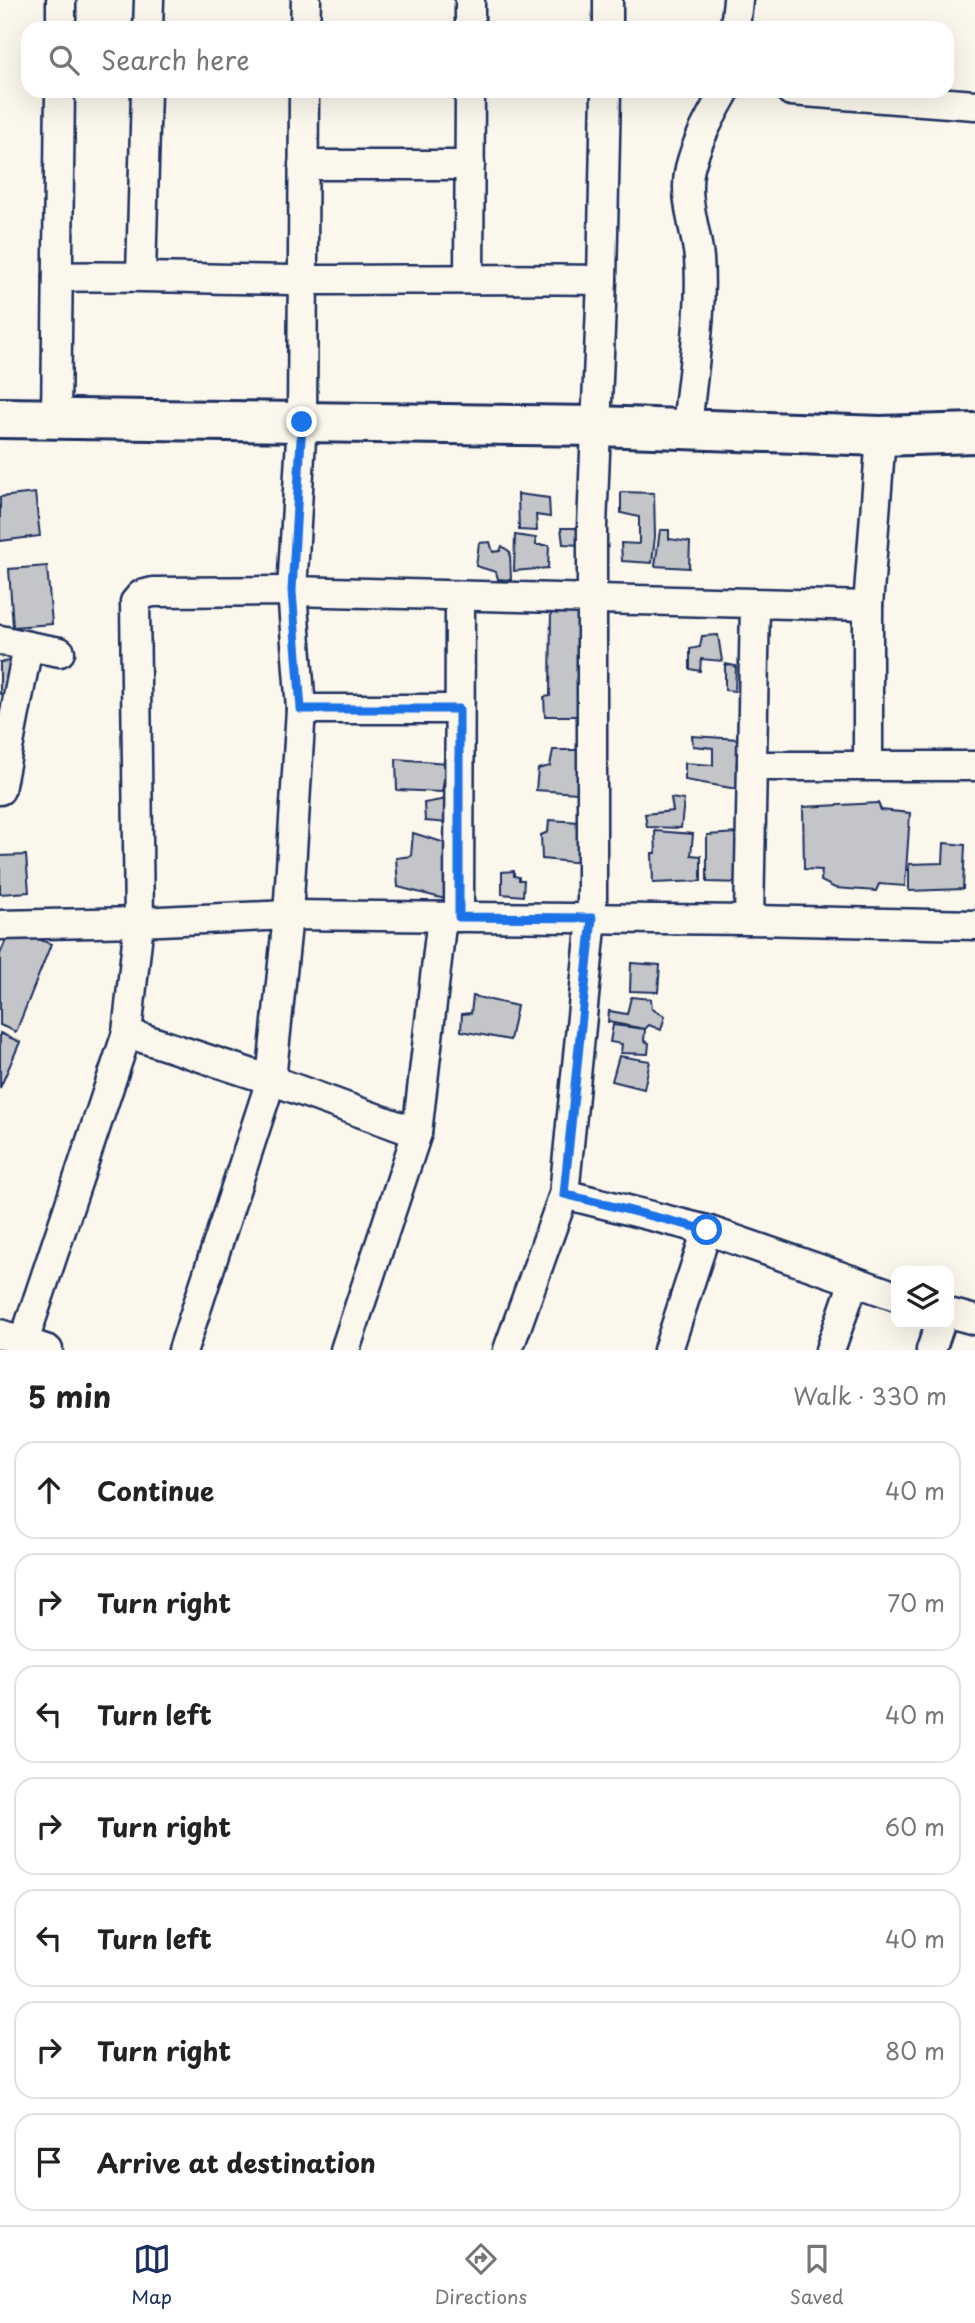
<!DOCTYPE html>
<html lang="en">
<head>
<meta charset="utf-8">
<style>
	:root { --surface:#fff; --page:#f2f2f2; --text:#222; --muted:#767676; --line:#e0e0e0; --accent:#1b2f5e }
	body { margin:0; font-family:"Playpen Sans",sans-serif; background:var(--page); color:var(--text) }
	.controls { position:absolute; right:21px; bottom:21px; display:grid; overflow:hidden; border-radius:14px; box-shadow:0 7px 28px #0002 }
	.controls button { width:63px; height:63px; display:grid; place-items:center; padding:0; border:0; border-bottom:2px solid var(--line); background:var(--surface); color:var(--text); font:35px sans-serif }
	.stop { position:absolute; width:21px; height:21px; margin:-16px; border:5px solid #1a73e8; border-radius:50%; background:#fff }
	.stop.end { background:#1a73e8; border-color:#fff; box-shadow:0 2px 7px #0008 }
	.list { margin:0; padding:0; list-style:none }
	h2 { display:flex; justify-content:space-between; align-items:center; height:91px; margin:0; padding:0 28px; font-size:30px }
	h2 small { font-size:23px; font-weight:400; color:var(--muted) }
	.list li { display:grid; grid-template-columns:46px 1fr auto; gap:21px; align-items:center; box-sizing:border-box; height:98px; margin:0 14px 14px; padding:0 14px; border:2px solid var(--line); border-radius:21px }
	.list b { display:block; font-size:26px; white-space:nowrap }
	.list em { font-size:23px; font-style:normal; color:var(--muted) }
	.icon { flex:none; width:38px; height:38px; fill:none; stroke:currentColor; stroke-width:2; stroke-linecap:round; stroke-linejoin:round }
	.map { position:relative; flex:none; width:975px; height:1350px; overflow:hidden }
	.search { position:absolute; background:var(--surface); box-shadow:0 7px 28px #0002; left:21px; right:21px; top:21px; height:77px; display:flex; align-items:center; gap:18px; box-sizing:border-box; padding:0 24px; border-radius:21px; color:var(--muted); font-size:26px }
	.sheet { height:875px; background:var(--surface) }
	nav { display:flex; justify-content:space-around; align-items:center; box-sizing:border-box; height:98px; border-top:2px solid var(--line); background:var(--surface); font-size:19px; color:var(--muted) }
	nav a { display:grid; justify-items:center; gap:4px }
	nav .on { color:var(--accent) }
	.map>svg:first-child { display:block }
</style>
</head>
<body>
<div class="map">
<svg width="975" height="1350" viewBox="0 0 975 1350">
	<rect width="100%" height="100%" fill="#fbf7ec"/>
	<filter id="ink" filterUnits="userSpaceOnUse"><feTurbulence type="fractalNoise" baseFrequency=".0143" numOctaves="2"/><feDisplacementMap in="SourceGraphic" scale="14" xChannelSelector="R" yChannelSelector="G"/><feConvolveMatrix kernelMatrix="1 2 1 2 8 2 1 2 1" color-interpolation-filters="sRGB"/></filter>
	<g filter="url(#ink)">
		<g fill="#c3c5c9" stroke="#1b2f5e" stroke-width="2">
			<path d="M621,492L654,493L655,536L652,563L622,561L621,543L639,544V517L621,513Z"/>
			<path d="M35,493L40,536L0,541V497Z"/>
			<path d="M518,494L549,498L550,517L536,515L537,531L519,530Z"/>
			<path d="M561,528H581V545L563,544Z"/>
			<path d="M660,530H669V539L690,542L689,568L655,566Z"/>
			<path d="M515,535L536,538V545H549L548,568L514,571Z"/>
			<path d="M490,542L493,552L500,551L502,546L510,552L511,580L498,579L496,572L476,566L479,543Z"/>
			<path d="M47,566L52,624L13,627L9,569Z"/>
			<path d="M551,608L580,609V716H545L544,697L550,696Z"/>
			<path d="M718,635L722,661L701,659L700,671L690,669V649L700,647L702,636Z"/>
			<path d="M13,661L14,693L0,694V662Z"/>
			<path d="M725,664L736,666L735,691L725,690Z"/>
			<path d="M692,736L739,739L737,789L685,780V763L713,765V748L693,746Z"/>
			<path d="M553,750H580L577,793L536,790L538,769L550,766Z"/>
			<path d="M396,759L447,763L442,792L397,790Z"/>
			<path d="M671,798L684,800L681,828L647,827L645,814L673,811Z"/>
			<path d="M447,799L449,823L425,821L424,803Z"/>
			<path d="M878,803L881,810L910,813L905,886L879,884L876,891L835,888L821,881L822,870L804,869L803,807Z"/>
			<path d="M549,820L580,822L582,863L542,859L541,835L548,832Z"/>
			<path d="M655,831L693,834L691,855L701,856V881L653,883L652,853H656Z"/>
			<path d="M413,833L452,845L445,899L398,887L396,858L411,856Z"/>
			<path d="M738,833L736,855L744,856L743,883L707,882V835Z"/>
			<path d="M944,843L965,845L963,889L909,891V864L943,863Z"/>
			<path d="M26,855L29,892L0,894V856Z"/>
			<path d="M514,871V876L519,877V880H524L523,896L502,894V872Z"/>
			<path d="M11,928L51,944L16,1032L0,1025V954Z"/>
			<path d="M631,963L660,965L658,992L630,991Z"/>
			<path d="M473,996L517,1006L510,1040L461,1031L462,1014L471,1013Z"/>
			<path d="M631,997L651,999L652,1009L665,1016L661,1030L649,1025L645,1029L608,1022L609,1011L627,1014Z"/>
			<path d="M613,1025L645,1029L644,1041L649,1043L648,1054L621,1053L622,1044L610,1042Z"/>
			<path d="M0,1033L20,1042L0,1088Z"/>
			<path d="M619,1056L650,1061L644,1089L612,1081Z"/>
		</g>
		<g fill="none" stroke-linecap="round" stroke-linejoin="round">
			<defs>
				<g id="street">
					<path d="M61,28V0"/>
					<path d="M148,28L149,0"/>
					<path d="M305,28L306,0"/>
					<path d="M470,28V0"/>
					<path d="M608,28V0"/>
					<path d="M735,28L738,0"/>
					<path d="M791,91L975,105"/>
					<path d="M303,165H470"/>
					<path d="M141,275L146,91"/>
					<path d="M58,277C140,275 221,280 303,280C403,280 503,278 602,280"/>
					<path d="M469,278L470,91"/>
					<path d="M56,419L60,91"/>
					<path d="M687,428C692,374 703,313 699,258C696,229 683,197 690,168C697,140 711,116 725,91"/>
					<path d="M0,640L28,646L0,790"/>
					<path d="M28,646L60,652"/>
					<path d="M301,709H459"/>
					<path d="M868,764V606L881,436"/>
					<path d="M752,766H975"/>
					<path d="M459,917L460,597"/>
					<path d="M749,920L755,604"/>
					<path d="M0,925L139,922L288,915L749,920L975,925"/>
					<path d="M127,1033L271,1080L417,1133"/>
					<path d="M564,1194L707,1230L854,1281L830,1350"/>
					<path d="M854,1281L896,1296"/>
					<path d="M949,1313L975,1320"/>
					<path d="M0,1334L48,1350"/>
					<path d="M21,1350L127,1033L139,922L135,602L141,595L153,592L292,591L868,606"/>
					<path d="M183,1350L271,1080L288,915L301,709L292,591L302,422L304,91"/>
					<path d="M345,1350L417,1133L442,917"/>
					<path d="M508,1350L564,1194L592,918V527L602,280L606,91"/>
					<path d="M668,1350L707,1230"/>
					<path d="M931,1350L940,1324"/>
				</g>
				<path id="secondary" d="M0,418L597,426L881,436L975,433"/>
			</defs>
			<use href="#street" stroke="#1b2f5e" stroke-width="33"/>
			<use href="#secondary" stroke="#1b2f5e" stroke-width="44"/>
			<use href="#street" stroke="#fbf7ec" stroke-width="28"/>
			<use href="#secondary" stroke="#fbf7ec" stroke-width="38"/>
		</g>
	</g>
	<g fill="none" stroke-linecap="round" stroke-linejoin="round" filter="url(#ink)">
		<path stroke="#1a73e8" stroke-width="9" d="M302,422L292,591L301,709H459V917L592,918L564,1194L707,1230"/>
	</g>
</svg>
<div class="controls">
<button><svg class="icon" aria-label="layers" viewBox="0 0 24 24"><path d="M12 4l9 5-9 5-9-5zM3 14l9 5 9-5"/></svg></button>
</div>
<div class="stop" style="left:707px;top:1230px"></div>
<div class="stop end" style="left:302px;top:422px"></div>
<div class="search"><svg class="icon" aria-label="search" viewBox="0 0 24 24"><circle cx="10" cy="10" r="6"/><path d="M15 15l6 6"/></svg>Search here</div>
</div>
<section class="sheet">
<h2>5 min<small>Walk · 330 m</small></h2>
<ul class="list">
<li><svg class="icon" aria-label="ahead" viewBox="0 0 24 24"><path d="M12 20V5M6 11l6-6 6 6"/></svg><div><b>Continue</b></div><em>40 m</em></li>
<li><svg class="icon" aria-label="right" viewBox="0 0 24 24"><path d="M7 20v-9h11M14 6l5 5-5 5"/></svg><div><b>Turn right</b></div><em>70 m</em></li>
<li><svg class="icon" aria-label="left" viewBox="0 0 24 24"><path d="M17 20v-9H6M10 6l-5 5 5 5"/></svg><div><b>Turn left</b></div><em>40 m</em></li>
<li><svg class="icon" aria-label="right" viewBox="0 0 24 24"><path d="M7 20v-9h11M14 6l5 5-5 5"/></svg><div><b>Turn right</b></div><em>60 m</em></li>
<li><svg class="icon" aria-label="left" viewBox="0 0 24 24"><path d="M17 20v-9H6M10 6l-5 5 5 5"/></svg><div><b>Turn left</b></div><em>40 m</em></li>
<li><svg class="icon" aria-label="right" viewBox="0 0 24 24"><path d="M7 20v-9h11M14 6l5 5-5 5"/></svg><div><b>Turn right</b></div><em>80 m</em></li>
<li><svg class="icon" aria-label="arrive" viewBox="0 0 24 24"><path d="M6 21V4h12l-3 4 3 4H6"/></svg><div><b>Arrive at destination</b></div></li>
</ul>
</section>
<nav>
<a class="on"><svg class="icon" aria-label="map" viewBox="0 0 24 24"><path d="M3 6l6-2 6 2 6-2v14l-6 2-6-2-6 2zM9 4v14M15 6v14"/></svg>Map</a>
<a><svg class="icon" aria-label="directions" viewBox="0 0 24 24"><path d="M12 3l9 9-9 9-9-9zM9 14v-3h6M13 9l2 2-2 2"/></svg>Directions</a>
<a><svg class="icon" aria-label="saved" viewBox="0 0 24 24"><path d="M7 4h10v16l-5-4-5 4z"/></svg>Saved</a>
</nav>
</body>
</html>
